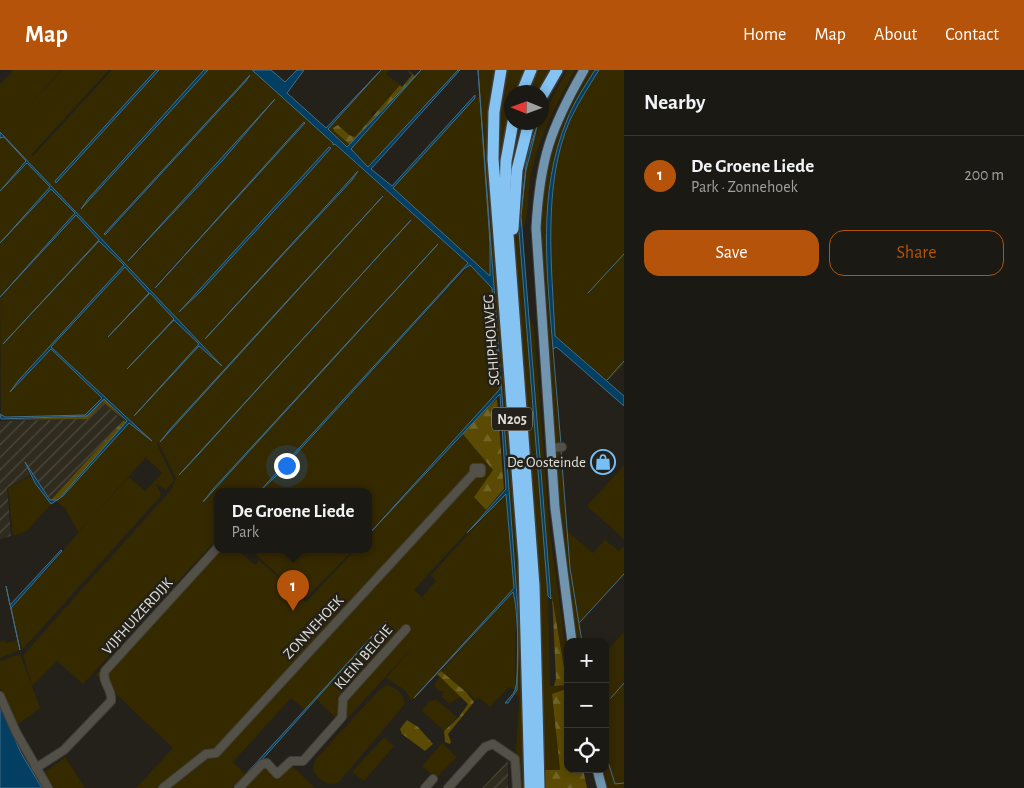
<!DOCTYPE html>
<html lang="en">
<head>
<meta charset="utf-8">
<style>
	:root { --surface:#1a1913; --page:#272621; --text:#f1f3f6; --muted:#9fa0a0; --line:#383833; --accent:#b45309 }
	body { margin:0; font-family:"Alegreya Sans",sans-serif; background:var(--page); color:var(--text) }
	.controls { position:absolute; right:15px; bottom:15px; display:grid; overflow:hidden; border-radius:10px; box-shadow:0 2px 8px #0003 }
	.controls button { width:45px; height:45px; display:grid; place-items:center; padding:0; border:0; border-bottom:1px solid var(--line); background:var(--surface); color:var(--text); font:25px sans-serif }
	.compass { position:absolute; left:504px; top:15px; width:45px; height:45px; border-radius:50%; background:var(--surface); box-shadow:0 2px 8px #0003; rotate:271deg }
	.you { position:absolute; left:286px; top:395px; width:18px; height:18px; margin:-12px; border:4px solid #fff; border-radius:50%; background:#1a73e8; box-shadow:0 0 0 8px #1a73e833 }
	.badge { display:grid; place-items:center; width:32px; height:32px; border-radius:50%; background:var(--accent); color:#fff; font-size:16px; font-weight:700 }
	.pin { position:absolute; translate:-50% -41px; filter:drop-shadow(0 1px 2px #0008) }
	.pin::after { content:''; position:absolute; top:26px; width:18px; height:15px; background:inherit; clip-path:polygon(0 0,100% 0,50% 100%) }
	.popup { position:absolute; left:214px; top:418px; width:158px; height:65px; box-sizing:border-box; display:grid; place-content:center; border-radius:10px; background:var(--surface); filter:drop-shadow(0 1px 4px #0005); font-size:16px; white-space:nowrap; color:var(--muted) }
	.popup b { font-size:19px; color:var(--text) }
	.popup::after { content:''; position:absolute; left:50%; top:100%; margin-left:-10px; border:10px solid transparent; border-top-color:var(--surface) }
	.list { margin:0; padding:0; list-style:none }
	h2 { display:flex; justify-content:space-between; align-items:center; height:65px; margin:0; padding:0 20px; font-size:21px }
	h2 small { font-size:16px; font-weight:400; color:var(--muted) }
	.list li { display:grid; grid-template-columns:32px 1fr auto; gap:15px; align-items:center; box-sizing:border-box; height:80px; padding:0 20px; border-top:1px solid var(--line) }
	.list b { display:block; font-size:19px; white-space:nowrap }
	.list p { margin:0; font-size:16px; white-space:nowrap; color:var(--muted) }
	.list em { font-size:16px; font-style:normal; color:var(--muted) }
	.actions { display:flex; gap:10px; padding:15px 20px }
	.actions a { flex:1; padding:11px 0; border:1px solid var(--accent); border-radius:15px; text-align:center; font-size:18px; color:var(--accent) }
	.actions .main { background:var(--accent); color:#fff }
	.icon { flex:none; width:28px; height:28px; fill:none; stroke:currentColor; stroke-width:2; stroke-linecap:round; stroke-linejoin:round }
	.map { position:relative; flex:none; width:624px; height:718px; overflow:hidden }
	header { display:flex; align-items:center; gap:30px; box-sizing:border-box; height:70px; padding:0 25px; background:var(--accent); color:#fff }
	header strong { font-size:24px }
	nav { display:flex; gap:28px; margin-inline-start:auto; font-size:18px }
	main { display:flex }
	aside { flex:1; background:var(--surface) }
	.map>svg:first-child { display:block }
</style>
</head>
<body>
<header>
<strong>Map</strong>
<nav><a>Home</a><a>Map</a><a>About</a><a>Contact</a></nav>
</header>
<main>
<div class="map">
<svg width="624" height="718" viewBox="0 0 624 718">
	<defs>
		<pattern id="industrial-furrows" width="10" height="10" patternUnits="userSpaceOnUse" patternTransform="scale(1.25)"><rect width="10" height="10" fill="#2f2b1e"/><path d="M-1 1l2-2M0 10L10 0M9 11l2-2" fill="none" stroke="#4d493e"/></pattern>
		<pattern id="forest-firs" width="22" height="20" patternUnits="userSpaceOnUse" patternTransform="scale(1.25)"><rect width="22" height="20" fill="#5a4a03"/><path d="M5 1l3.5 6h-7zM16 11l3.5 6h-7z" fill="#716427"/></pattern>
	</defs>
	<rect width="100%" height="100%" fill="#232119"/>
	<g fill="url(#industrial-furrows)">
		<path d="M103,332L124,352L51,430L26,395L30,405L7,418L11,466L0,469V351L88,349Z"/>
		<path d="M508,691V718H482Z"/>
	</g>
	<g fill="#352900" fill-rule="evenodd">
		<path d="M13,0H61L26,39L62,0H109L31,85L33,86L112,0H156L56,112L159,0H204L99,116L92,127L207,0H252L468,194L259,422H218V468L123,571L112,564L120,574L83,614L57,591L32,616L23,585L171,420L176,408L158,372L157,374L174,410L172,413L170,411L172,413L166,420L156,414L161,424L160,427L22,580L11,538L52,494L90,449L78,462L65,438L57,432L128,354L132,353L64,289L102,326L86,345L1,346L0,227L76,145L99,170L4,273L99,171L124,195L18,311L11,322L49,280L51,279L58,285L51,277L121,200L125,196L133,203L0,62V14ZM250,6L116,155L104,164L245,10ZM276,31L138,182L133,184ZM305,52L156,217H154L303,53ZM329,77V79L201,221L179,242ZM342,117L205,267L327,133ZM437,174L204,431L214,418ZM149,384L146,388L162,403L145,421L129,407L92,447Z"/>
		<path d="M381,0H389L386,4L400,15L377,43L374,40L371,44L373,47L355,67L333,59L350,75L347,77L328,59Z"/>
		<path d="M421,0H458L368,97L351,79Z"/>
		<path d="M478,0H496L488,48L487,76L504,309L517,451L525,718H519L516,682L519,627L515,624L518,606L517,523Z"/>
		<path d="M506,0H528L519,22H512L511,47L500,124L498,50Z"/>
		<path d="M538,0H552L540,22H527Z"/>
		<path d="M567,0H576C556,33 540,65 531,103C527,123 531,142 522,160C520,124 527,87 539,53L542,52V47Z"/>
		<path d="M587,0H595L567,49L559,71L550,107L546,156L547,217L567,463L568,462L593,483L605,470L619,481L624,476V504L579,553L582,572H575L570,530L575,528L570,527L557,432L537,170L547,79Z"/>
		<path d="M599,0H624V294L608,311L555,266C551,198 542,114 570,50C578,33 589,16 599,0Z"/>
		<path d="M479,27L490,173L489,206L393,118L473,29Z"/>
		<path d="M3,66L26,91L0,120V68Z"/>
		<path d="M28,93L50,117L0,172V121Z"/>
		<path d="M51,119L75,143L74,145L0,225V173Z"/>
		<path d="M519,127L522,211L548,513L550,616L567,615L552,526L545,464L529,246L534,257L550,464L568,594V627L566,619L552,624L560,700H542L540,544L528,364V344L515,192Z"/>
		<path d="M470,195L492,218L500,319L368,463V422H261Z"/>
		<path d="M462,363L493,400L474,427L486,441L414,520L432,537L422,527L436,511L431,505L506,423L514,518L414,629L411,630L405,620L386,608L416,574L342,654L316,629L305,640L291,628L233,692L245,704L233,718H136L173,678L96,605L218,472V480H238L255,495L259,490L306,532L355,480H368V464Z"/>
		<path d="M624,395V469L587,436Z"/>
		<path d="M30,406L51,434L27,461L13,466L8,418Z"/>
		<path d="M251,480H353L306,528L297,523Z"/>
		<path d="M514,521L516,555L515,620L509,617L490,637L479,628L476,630L441,601Z"/>
		<path d="M624,562V718H604L600,699H605V583Z"/>
		<path d="M5,570L6,573L17,570L20,580L0,588V572Z"/>
		<path d="M20,584L40,638L17,655L0,618V591Z"/>
		<path d="M439,607L461,626L450,634L441,627L444,621H439L434,616Z"/>
		<path d="M387,615C396,617 406,625 404,635L339,712C328,718 318,709 313,700L315,690L380,619Z"/>
		<path d="M437,630L457,647L444,661L422,641L429,631Z"/>
		<path d="M384,667L394,676L364,711L352,702Z"/>
		<path d="M442,673L457,687L436,708L423,697V695Z"/>
		<path d="M64,688H66L85,718H50L43,706L44,703Z"/>
		<path d="M263,694L277,707L290,694L315,718H241Z"/>
	</g>
	<g fill="url(#forest-firs)">
		<path d="M407,0L415,6L350,75L334,61L333,58L338,55L349,65L355,67L400,15L402,17L412,5Z"/>
		<path d="M104,329L127,353L64,424L53,432L51,430L124,350L103,332L88,349L0,350L87,346Z"/>
		<path d="M497,329L504,419L486,440L474,427L493,400L462,363Z"/>
		<path d="M552,526L567,615L554,616L556,609Z"/>
		<path d="M441,601L466,622L474,632L448,664L451,672L450,674L445,672L444,661L459,647L468,634L437,604Z"/>
		<path d="M566,619L568,699H583L587,718H543L542,700H560L552,624Z"/>
		<path d="M407,650L418,657L433,674L425,681L402,664L400,659Z"/>
	</g>
	<g fill="#023f63" stroke="#456f87">
		<path d="M156,0H159L56,113L55,111Z"/>
		<path d="M204,0H208L81,139L88,129Z"/>
		<path d="M252,0H271L285,12L297,0H304L287,23L326,58L381,0L328,59L347,77L421,0L351,79L368,97L458,0H460L371,99L392,116L475,25V28L393,118L490,206V173L478,0L518,541L517,620L508,633H505C508,629 513,625 515,620C520,605 518,537 513,522L414,628L514,518L506,424L467,463L506,419L500,324L368,465L500,319L492,218L470,195L464,199L275,407L259,422L468,193L335,74L333,75V73Z"/>
		<path d="M595,0H599C589,16 578,33 570,50C542,114 552,198 555,266L624,326V336L560,280L556,277L553,279C547,202 537,122 567,50C574,32 585,16 595,0Z"/>
		<path d="M250,5L246,11L105,165L104,164Z"/>
		<path d="M275,29L222,91L128,191Z"/>
		<path d="M304,52L305,53L155,218Z"/>
		<path d="M538,53L526,100L521,146L551,529L548,526L519,161L527,86Z"/>
		<path d="M0,62L222,296L199,276L134,346L199,274L174,250L127,299L174,249L150,223L108,267L149,223L125,197L51,277L152,371L129,353L63,426L51,434L35,413L25,392L50,430H58L127,351L104,329L87,346L1,349L0,344L5,347L85,345L102,328L51,279L10,322L18,311L124,195L99,171L3,274L99,170L76,145L0,227L75,143L51,119L0,173L50,117L27,93L0,121L26,91L4,67L0,68Z"/>
		<path d="M329,77L331,78L315,96L201,221L179,242Z"/>
		<path d="M358,101L352,110L205,269Z"/>
		<path d="M383,126L160,372L171,358Z"/>
		<path d="M411,150L197,386L179,405Z"/>
		<path d="M438,174L203,432L214,418Z"/>
		<path d="M61,480L62,481L11,538L20,580L6,516L10,535Z"/>
		<path d="M386,551L242,712L234,717Z"/>
		<path d="M0,635L21,683L42,718H0Z"/>
	</g>
	<g fill="none" stroke-linecap="round" stroke-linejoin="round">
		<g stroke="#456f87" stroke-width="1">
			<path d="M588,223L624,184"/>
			<path d="M553,279L561,375"/>
			<path d="M607,310L624,291"/>
			<path d="M561,381L570,498L582,572"/>
			<path d="M580,552L624,504"/>
			<path d="M611,628L624,613"/>
			<path d="M605,682L615,714L624,713"/>
		</g>
		<defs>
			<g id="minor">
				<path d="M551,378L562,377"/>
				<path d="M0,626L16,662L48,718"/>
				<path d="M36,698L64,680L111,631C113,619 101,612 105,601L218,477"/>
				<path d="M163,718L206,684L216,683L474,403V398H481V403H474"/>
				<path d="M239,718L262,694L267,693L277,704L291,691H303L342,647L343,629L406,559"/>
				<path d="M425,718L433,709"/>
				<path d="M448,718L485,677L493,674L515,689L517,718"/>
			</g>
			<g id="major">
				<path d="M572,572L555,438L536,158C540,89 550,59 584,0"/>
				<path d="M597,699L602,718"/>
			</g>
			<g id="highway">
				<path d="M501,0L494,42L493,89L524,490L530,718"/>
				<path d="M522,22L531,0"/>
				<path d="M542,26L557,0"/>
				<path d="M513,52L506,91L505,124L534,516L539,718"/>
				<path d="M513,159L517,100L529,52"/>
			</g>
		</defs>
		<use href="#minor" stroke="#3f3d38" stroke-width="10"/>
		<use href="#major" stroke="#3f3d38" stroke-width="11"/>
		<use href="#highway" stroke="#3f3d38" stroke-width="14"/>
		<use href="#minor" stroke="#535048" stroke-width="8"/>
		<use href="#major" stroke="#7195af" stroke-width="9"/>
		<use href="#highway" stroke="#85c3f3" stroke-width="11"/>
	</g>
	<defs>
		<symbol id="shop-ring" viewBox="-11 -11 22 22"><circle r="9.5" fill="#232119" stroke="#77c0f7" stroke-width="1.5"/><path d="M-5-2.5h2.3a2.7 3.5 0 0 1 5.4 0H5L5.5 6h-11ZM-1.5-2.5h3a1.5 2.3 0 0 0-3 0Z" fill="#77c0f7"/></symbol>
	</defs>
	<g fill-rule="evenodd">
		<use href="#shop-ring" x="589" y="378" width="28" height="28"/>
	</g>
	<g text-anchor="middle" stroke-width="5" stroke-linejoin="round" paint-order="stroke">
		<rect fill="#232119" stroke="#a7a6a0" stroke-width="1" x="492" y="337.5" width="40" height="23" rx="4"/>
		<g font-size="14" font-weight="bold" fill="#e0dfda">
			<text x="512" y="354">N205</text>
		</g>
		<g font-size="15" fill="#e0dfda" stroke="#232119">
			<text transform="translate(491 270) rotate(-94)" y="5">SCHIPHOLWEG</text>
			<text transform="translate(137 546) rotate(-48)" y="5">VIJFHUIZERDIJK</text>
			<text transform="translate(313 557) rotate(-47)" y="5">ZONNEHOEK</text>
			<text transform="translate(363 587) rotate(-49)" y="5">KLEIN BELGIE</text>
		</g>
		<g font-size="15" fill="#e0dfda" stroke="#232119" text-anchor="end">
			<text x="586" y="397">De Oosteinde</text>
		</g>
	</g>
</svg>
<div class="controls">
<button>+</button>
<button>−</button>
<button><svg class="icon" aria-label="locate" viewBox="0 0 24 24"><circle cx="12" cy="12" r="6"/><path d="M12 2v4M12 18v4M2 12h4M18 12h4"/></svg></button>
</div>
<svg class="compass" viewBox="-18 -18 36 36"><path d="M0-13l5 13h-10z" fill="#e53935"/><path d="M0 13l5-13h-10z" fill="#9fa0a0"/></svg>
<div class="you"></div>
<div class="pin badge" style="left:293px;top:541px">1</div>
<div class="popup"><b>De Groene Liede</b>Park</div>
</div>
<aside>
<h2>Nearby<small></small></h2>
<ul class="list">
<li><span class="badge">1</span><div><b>De Groene Liede</b><p>Park · Zonnehoek</p></div><em>200 m</em></li>
</ul>
<div class="actions"><a class="main">Save</a><a>Share</a></div>
</aside>
</main>
</body>
</html>
